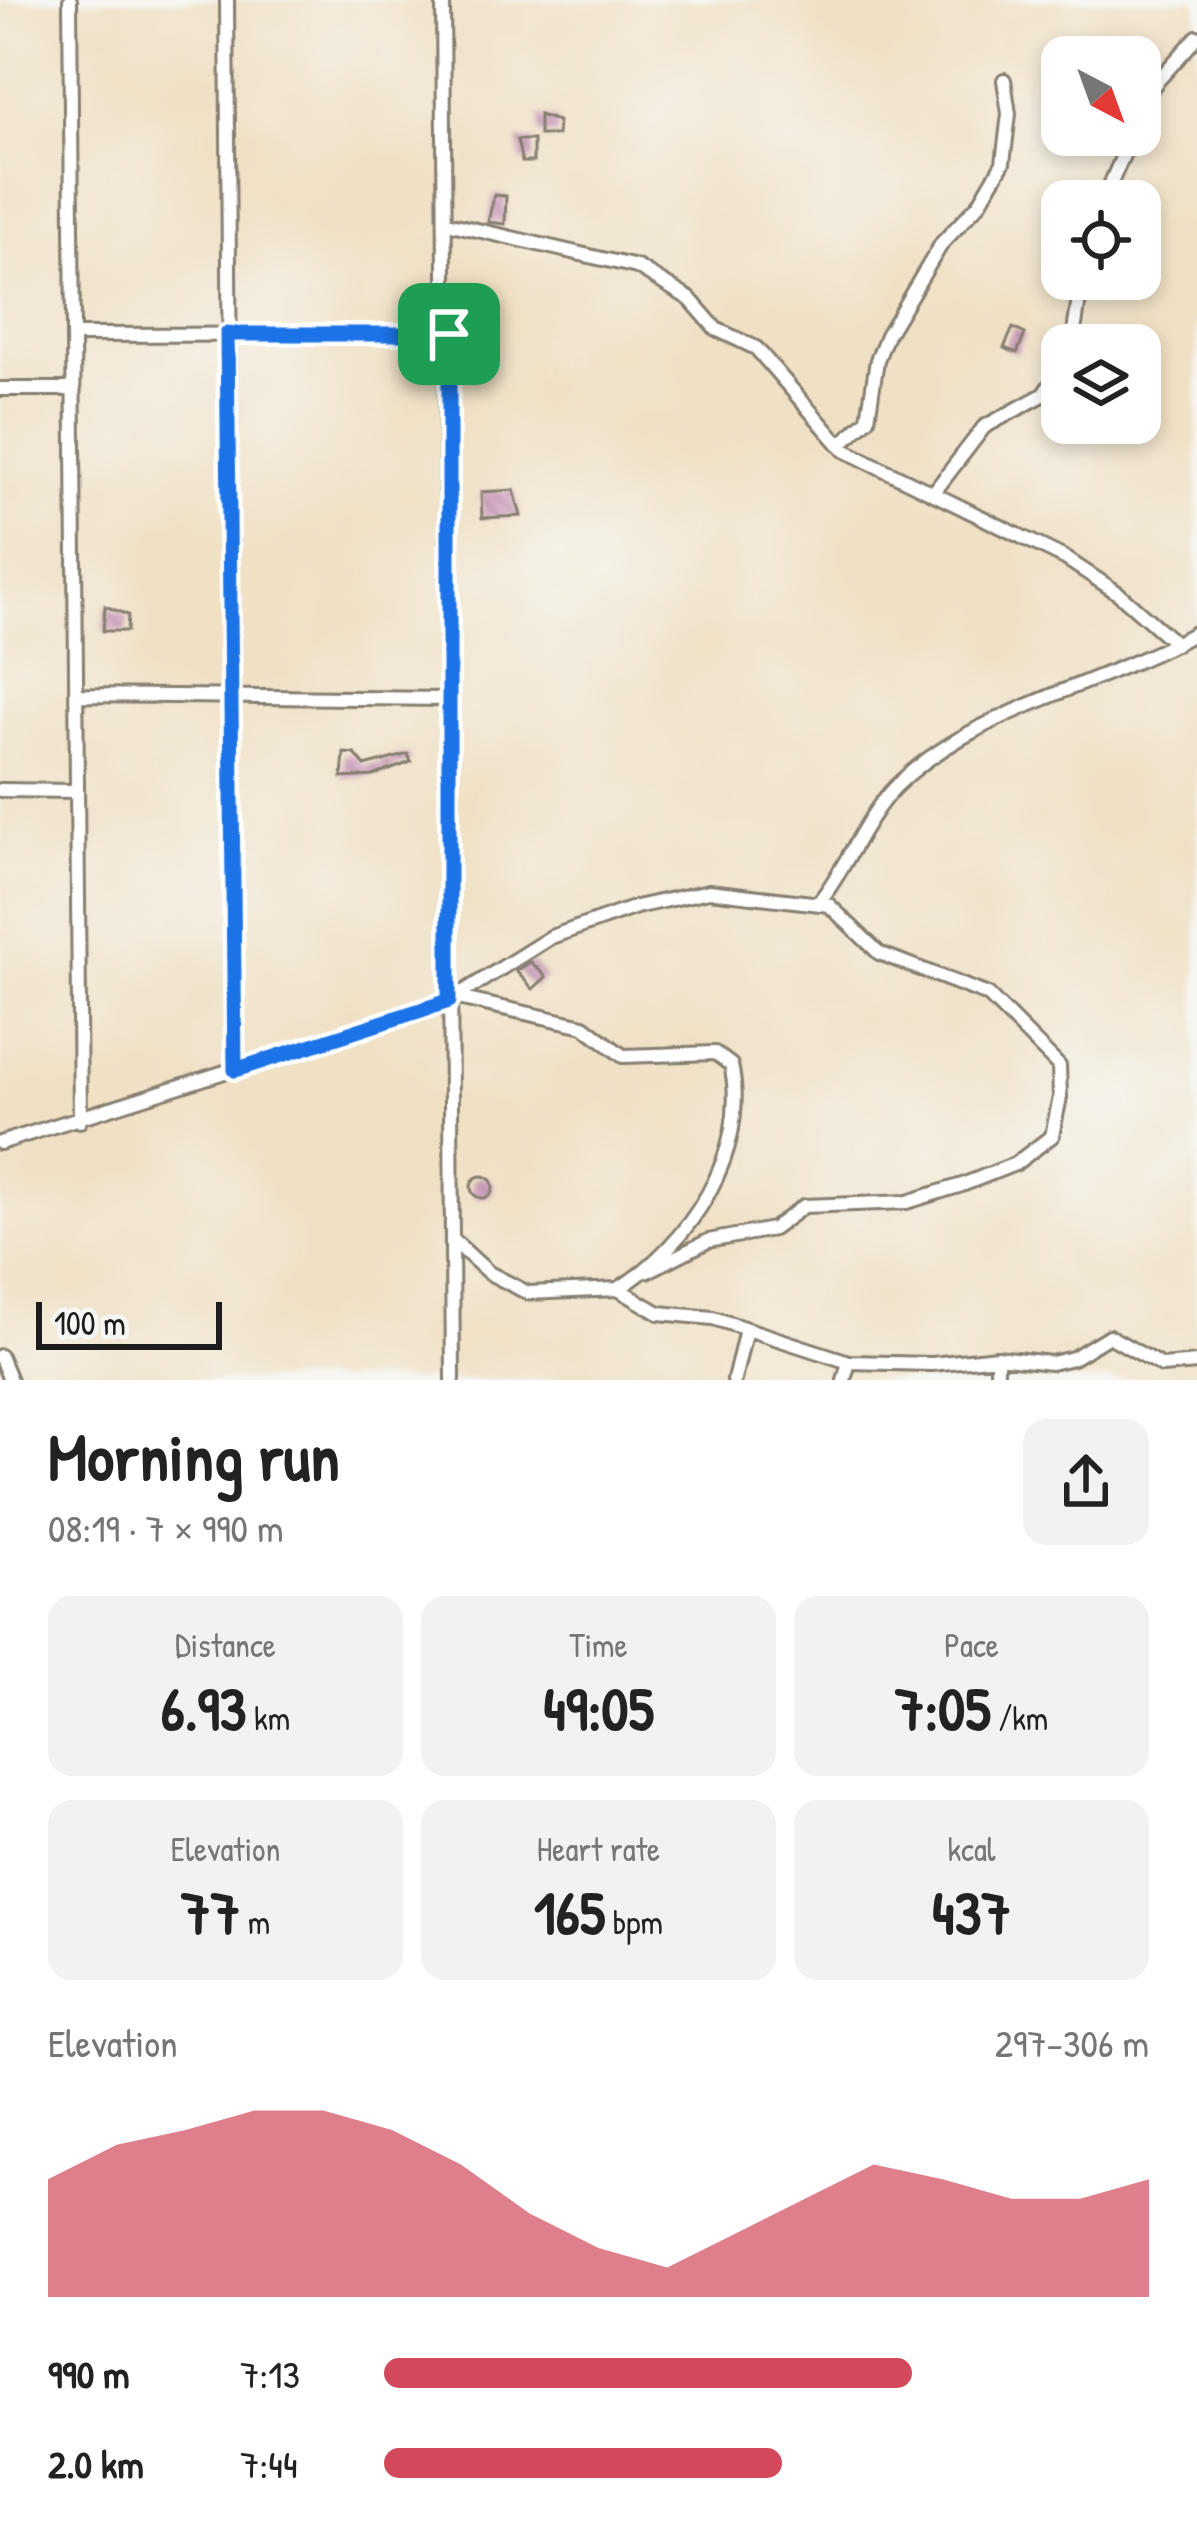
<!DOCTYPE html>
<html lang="en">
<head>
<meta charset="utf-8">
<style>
	body { margin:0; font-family:"Patrick Hand",sans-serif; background:#f2f2f2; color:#222; height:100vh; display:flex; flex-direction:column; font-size:45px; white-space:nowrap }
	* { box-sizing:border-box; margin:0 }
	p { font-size:39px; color:#767676 }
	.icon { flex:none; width:66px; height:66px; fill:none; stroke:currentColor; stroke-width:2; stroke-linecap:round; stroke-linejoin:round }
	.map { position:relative; height:1380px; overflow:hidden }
	.drawer { display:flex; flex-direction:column; background:#fff; flex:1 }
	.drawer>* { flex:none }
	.needle { width:78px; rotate:139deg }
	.buttons { position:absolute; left:1041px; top:36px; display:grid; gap:24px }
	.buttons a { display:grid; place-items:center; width:120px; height:120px; border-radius:24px; background:#fff; box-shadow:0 6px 18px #0003; font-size:60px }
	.scale { position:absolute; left:36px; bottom:30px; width:186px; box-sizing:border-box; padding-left:12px; border:6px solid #1c1c1c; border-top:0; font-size:33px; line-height:42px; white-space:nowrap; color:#1c1c1c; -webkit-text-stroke:9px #f6f6f2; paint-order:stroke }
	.pin { position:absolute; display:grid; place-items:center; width:102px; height:102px; color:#fff; margin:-51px; border-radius:24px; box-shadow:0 6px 18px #0006 }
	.round { display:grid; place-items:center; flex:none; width:126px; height:126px; border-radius:24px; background:#f2f2f2 }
	.head { display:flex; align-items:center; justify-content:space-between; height:204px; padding:0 48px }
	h1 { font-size:66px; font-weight:700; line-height:90px }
	.metrics { display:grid; grid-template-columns:repeat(3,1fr); gap:18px; height:204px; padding:12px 48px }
	.metrics div { display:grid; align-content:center; border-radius:24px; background:#f2f2f2; text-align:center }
	.metrics b { font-size:60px; font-weight:700 }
	.metrics small { font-size:33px; font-weight:400 }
	.metrics p { font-size:33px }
	.chart { height:336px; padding:24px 48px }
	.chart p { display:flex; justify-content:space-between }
	.chart svg { width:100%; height:216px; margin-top:12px; fill:#d1495b; opacity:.7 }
	ul { padding:0 48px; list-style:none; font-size:39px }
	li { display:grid; grid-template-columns:192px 144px 1fr; align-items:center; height:90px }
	li i { height:30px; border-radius:15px; background:#d1495b }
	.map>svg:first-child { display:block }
	.building { fill:url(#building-back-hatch) }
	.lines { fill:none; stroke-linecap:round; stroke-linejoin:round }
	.minor-casing { stroke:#867e70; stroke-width:18 }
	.minor { stroke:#fff; stroke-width:12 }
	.route-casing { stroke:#fff; stroke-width:24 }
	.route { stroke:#1a73e8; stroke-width:15 }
</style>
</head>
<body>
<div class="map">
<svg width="1197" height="1380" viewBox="0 0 1197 1380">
	<defs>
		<pattern id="building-back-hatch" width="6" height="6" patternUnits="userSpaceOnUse" patternTransform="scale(3)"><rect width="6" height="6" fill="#cc98ba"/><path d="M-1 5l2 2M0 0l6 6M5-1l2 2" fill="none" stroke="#a57b96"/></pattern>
	</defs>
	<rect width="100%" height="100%" fill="#f6f6f2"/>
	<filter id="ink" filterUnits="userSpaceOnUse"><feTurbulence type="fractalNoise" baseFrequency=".00833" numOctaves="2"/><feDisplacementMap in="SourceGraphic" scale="24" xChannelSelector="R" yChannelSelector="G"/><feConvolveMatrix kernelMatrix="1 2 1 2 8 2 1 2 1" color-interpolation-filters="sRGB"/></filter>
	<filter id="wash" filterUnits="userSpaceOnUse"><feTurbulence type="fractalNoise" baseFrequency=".004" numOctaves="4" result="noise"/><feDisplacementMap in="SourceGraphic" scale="48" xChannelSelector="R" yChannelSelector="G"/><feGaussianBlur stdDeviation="2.7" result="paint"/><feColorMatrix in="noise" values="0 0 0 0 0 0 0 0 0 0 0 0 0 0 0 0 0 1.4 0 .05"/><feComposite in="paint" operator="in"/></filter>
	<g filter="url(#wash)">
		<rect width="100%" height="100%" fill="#f0e0c4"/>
		<g id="blocks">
			<path class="building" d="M 539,115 L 558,121 L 557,135 L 539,135 Z
				M 517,140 L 533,140 L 533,162 L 522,162 Z
				M 494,195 L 506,196 L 505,224 L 488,222 Z
				M 1013,328 L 1025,334 L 1017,353 L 1004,348 Z
				M 514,490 L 521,516 L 482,518 L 481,492 Z
				M 105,606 L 128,615 L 127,631 L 103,631 Z
				M 344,753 L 355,754 L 365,766 L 408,754 L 411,762 L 373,776 L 342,778 Z
				M 531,962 L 546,977 L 533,989 L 516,971 Z
				M471 1187a11 11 0 1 1 22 0a11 11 0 1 1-22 0Z"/>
		</g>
	</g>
	<g filter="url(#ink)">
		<use href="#blocks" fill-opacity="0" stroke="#867e70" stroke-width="3"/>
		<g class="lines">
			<defs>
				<path id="minor" d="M 70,0 L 80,1121
					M 227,0 L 235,1070
					M 443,0 L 453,1380
					M 1140,122 L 1152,87 L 1197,37
					M 1103,201 L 1132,135
					M 447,223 L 637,267 L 690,299 L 716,329 L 756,348 L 844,450 L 1065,558 L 1118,593 L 1176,644
					M 74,335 L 449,334
					M 1072,345 L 1082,279
					M 0,389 L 74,389
					M 840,445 L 868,419 L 877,360 L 887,335 L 942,243 L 979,204 L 1003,163 L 1009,114 L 1004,80
					M 934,492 L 984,427 L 1043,395 L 1062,368
					M 79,695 L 448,699
					M 0,790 L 75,791
					M 819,902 C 847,867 864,819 895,787 C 975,708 1102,686 1197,632
					M 458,998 L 584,1026 L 623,1056 L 715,1053 L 731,1065 C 751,1152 688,1246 618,1289
					M 0,1143 L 449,1001 L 551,937 L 636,907 L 709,891 L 829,905 L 879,953 L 988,995 L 1059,1066 L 1060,1097 L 1052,1136 L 1015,1164 L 962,1185 L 907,1202 L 804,1206 L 773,1229 L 708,1241 L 648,1271
					M 454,1241 L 489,1273 L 528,1293 L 618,1289 L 659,1313 L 713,1318 L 849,1362 L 932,1364 L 997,1357 L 1051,1363 L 1073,1358 L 1109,1336 L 1162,1366 L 1197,1363
					M 0,1356 L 10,1380
					M 997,1357 L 997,1380
					M 734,1380 L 746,1329
					M 844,1380 L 849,1362"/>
			</defs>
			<use href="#minor" class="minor-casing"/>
			<use href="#minor" class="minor"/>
		</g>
	</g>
	<g class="lines" filter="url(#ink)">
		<defs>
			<path id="route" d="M 227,334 L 449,334 L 449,1001 L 235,1070 Z"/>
		</defs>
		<use href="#route" class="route-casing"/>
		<use href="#route" class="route"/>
	</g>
</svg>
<div class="buttons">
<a><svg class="needle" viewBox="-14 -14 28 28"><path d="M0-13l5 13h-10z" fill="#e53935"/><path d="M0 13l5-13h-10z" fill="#767676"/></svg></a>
<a><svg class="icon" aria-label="locate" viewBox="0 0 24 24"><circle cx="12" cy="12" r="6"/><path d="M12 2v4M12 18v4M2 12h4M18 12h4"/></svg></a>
<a><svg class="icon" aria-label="layers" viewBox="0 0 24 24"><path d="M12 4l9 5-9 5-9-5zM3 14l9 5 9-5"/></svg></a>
</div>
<div class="scale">100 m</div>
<div class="pin" style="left:449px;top:334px;background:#1e9e55"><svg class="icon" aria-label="arrive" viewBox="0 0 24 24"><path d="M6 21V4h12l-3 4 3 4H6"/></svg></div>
</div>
<section class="drawer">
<div class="head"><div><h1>Morning run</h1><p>08:19 · 7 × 990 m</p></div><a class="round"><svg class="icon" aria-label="share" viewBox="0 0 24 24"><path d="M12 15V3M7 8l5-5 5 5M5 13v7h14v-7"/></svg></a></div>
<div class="metrics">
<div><p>Distance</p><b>6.93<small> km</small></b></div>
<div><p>Time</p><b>49:05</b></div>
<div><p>Pace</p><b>7:05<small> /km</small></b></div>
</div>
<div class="metrics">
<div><p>Elevation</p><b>77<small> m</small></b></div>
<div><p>Heart rate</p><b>165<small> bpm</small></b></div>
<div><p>kcal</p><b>437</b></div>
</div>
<div class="chart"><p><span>Elevation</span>297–306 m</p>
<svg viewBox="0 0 160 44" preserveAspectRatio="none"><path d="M0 44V20L10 13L20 10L30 6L40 6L50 10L60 17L70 27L80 34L90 38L100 31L110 24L120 17L130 20L140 24L150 24L160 20V44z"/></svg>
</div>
<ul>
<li><b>990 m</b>7:13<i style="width:69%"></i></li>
<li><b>2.0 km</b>7:44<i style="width:52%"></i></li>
</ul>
</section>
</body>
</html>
